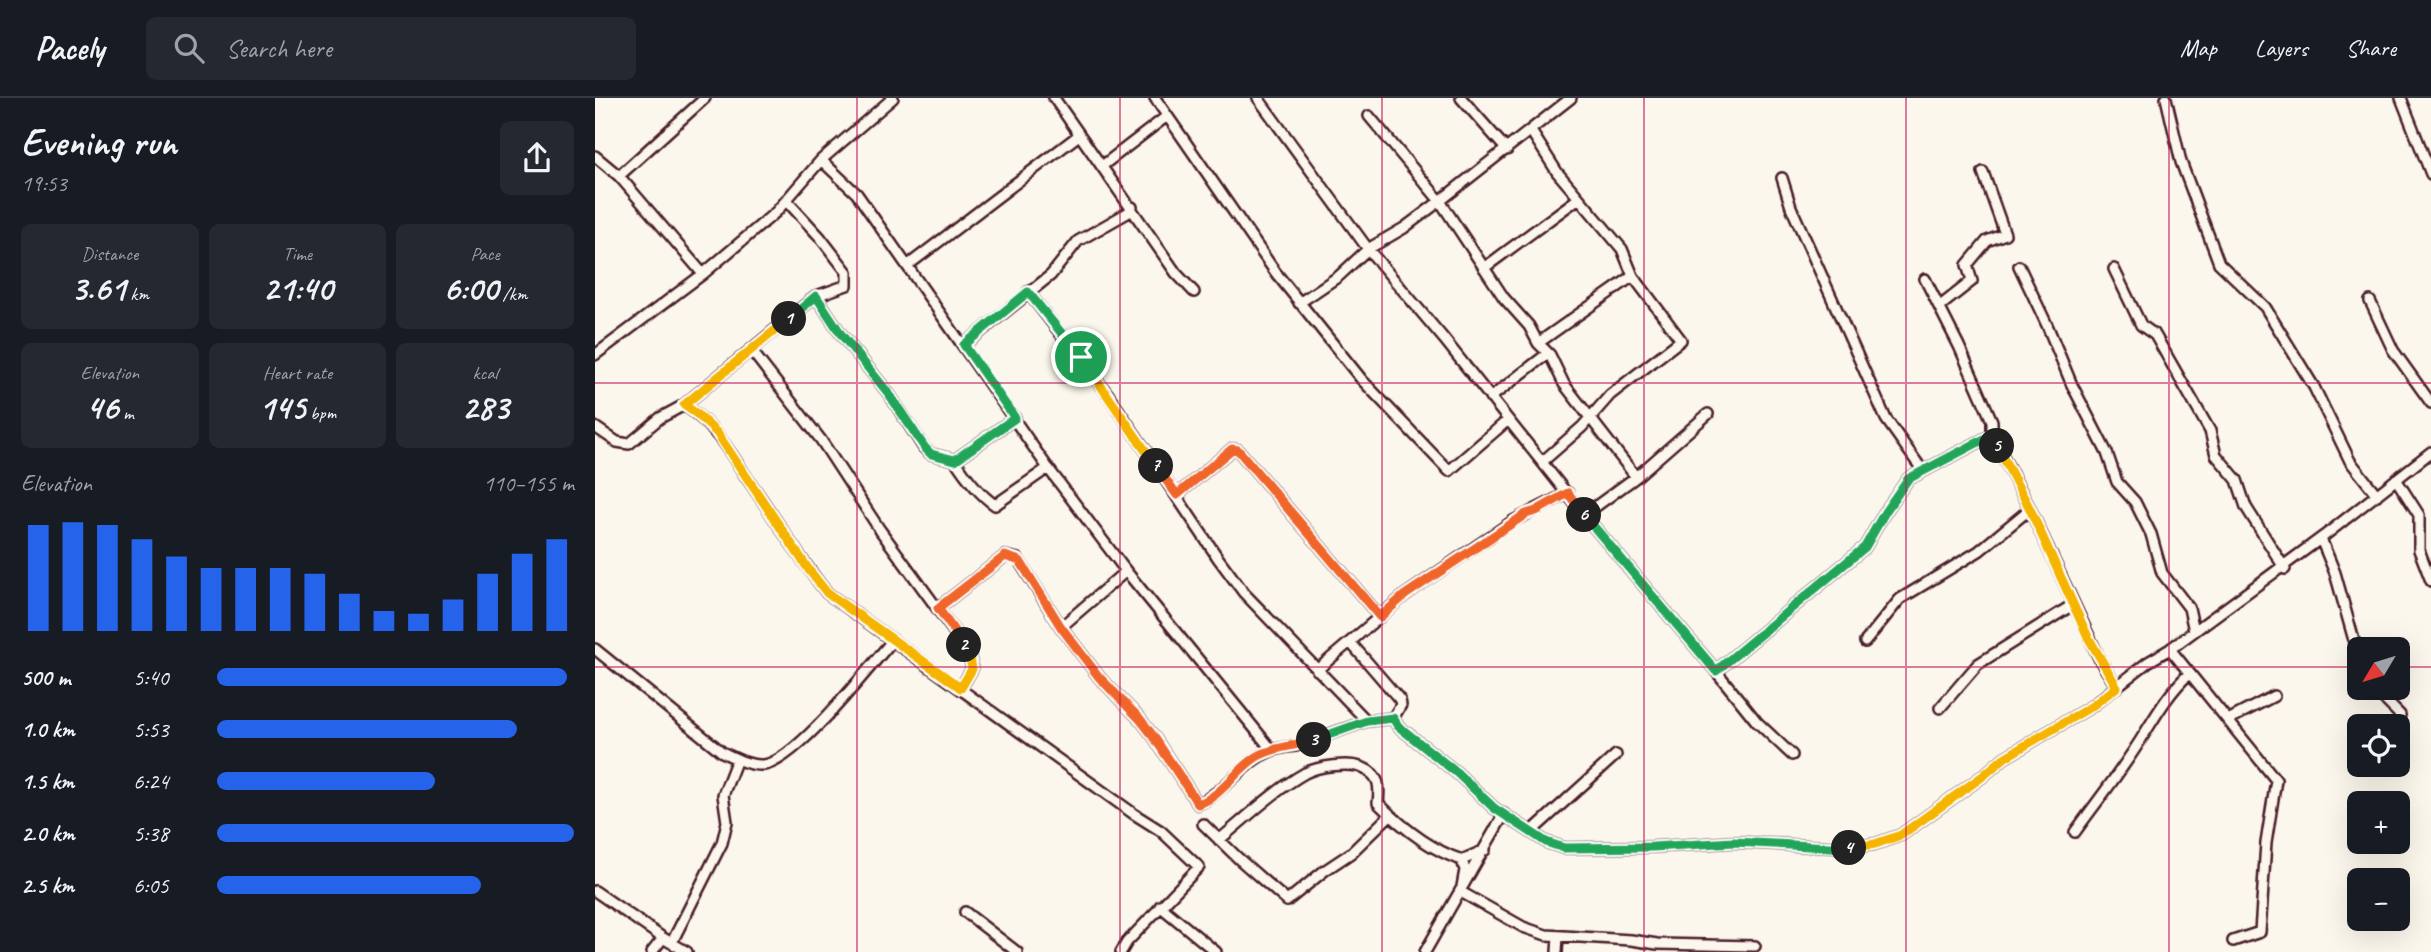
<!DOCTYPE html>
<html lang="en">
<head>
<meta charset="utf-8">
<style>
	body { margin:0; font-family:Caveat,sans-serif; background:#242831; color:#f1f3f6; height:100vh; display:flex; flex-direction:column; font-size:26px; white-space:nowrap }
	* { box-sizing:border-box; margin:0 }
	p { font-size:23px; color:#9ea1a6 }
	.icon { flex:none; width:38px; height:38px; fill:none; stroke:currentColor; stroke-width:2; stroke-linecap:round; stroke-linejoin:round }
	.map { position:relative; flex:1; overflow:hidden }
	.side { display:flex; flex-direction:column; background:#171b24; width:595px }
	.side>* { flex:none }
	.needle { width:46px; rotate:232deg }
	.buttons { position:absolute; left:1752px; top:539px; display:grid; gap:14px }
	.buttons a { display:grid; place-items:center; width:63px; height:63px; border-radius:10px; background:#171b24; box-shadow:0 7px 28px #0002; font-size:35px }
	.pin { position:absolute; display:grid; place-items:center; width:60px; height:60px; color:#fff; margin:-30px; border:4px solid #fff; border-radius:50%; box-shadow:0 2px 7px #0007 }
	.km { position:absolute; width:35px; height:35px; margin:-18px; border-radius:50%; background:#222; color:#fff; font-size:19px; line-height:35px; text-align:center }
	.round { display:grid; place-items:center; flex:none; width:74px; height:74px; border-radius:10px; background:#242831 }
	.head { display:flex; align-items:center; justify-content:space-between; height:119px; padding:0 21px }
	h1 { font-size:38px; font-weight:700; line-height:52px }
	.figures { display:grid; grid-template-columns:repeat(3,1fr); gap:10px; height:119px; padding:7px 21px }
	.figures div { display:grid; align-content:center; border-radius:10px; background:#242831; text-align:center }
	.figures b { font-size:35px; font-weight:700 }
	.figures small { font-size:19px; font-weight:400 }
	.figures p { font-size:19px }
	.chart { height:196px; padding:14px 21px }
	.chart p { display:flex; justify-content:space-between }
	.chart svg { width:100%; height:126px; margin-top:7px; stroke:#2563eb; stroke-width:6 }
	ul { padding:0 21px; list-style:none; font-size:23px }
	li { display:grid; grid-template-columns:112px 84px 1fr; align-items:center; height:52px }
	li i { height:18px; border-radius:9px; background:#2563eb }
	header { display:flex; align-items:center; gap:42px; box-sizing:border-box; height:98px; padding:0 35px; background:#171b24; border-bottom:2px solid #363941 }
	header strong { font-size:33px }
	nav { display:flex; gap:38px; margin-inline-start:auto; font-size:24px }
	.search { width:490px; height:63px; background:#242831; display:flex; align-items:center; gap:18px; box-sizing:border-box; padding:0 24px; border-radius:10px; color:#9ea1a6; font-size:26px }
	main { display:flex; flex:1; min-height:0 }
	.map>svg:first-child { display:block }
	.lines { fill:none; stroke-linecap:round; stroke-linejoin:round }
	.minor-casing { stroke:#4a1f2b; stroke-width:14 }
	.minor { stroke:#fbf7ec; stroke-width:9 }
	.split-1-casing { stroke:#fff; stroke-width:14 }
	.split-2-casing { stroke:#fff; stroke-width:14 }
	.split-3-casing { stroke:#fff; stroke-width:14 }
	.split-4-casing { stroke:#fff; stroke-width:14 }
	.split-5-casing { stroke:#fff; stroke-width:14 }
	.split-6-casing { stroke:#fff; stroke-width:14 }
	.split-7-casing { stroke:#fff; stroke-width:14 }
	.split-8-casing { stroke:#fff; stroke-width:14 }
	.split-1 { stroke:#22a559; stroke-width:9 }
	.split-2 { stroke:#f5b400; stroke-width:9 }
	.split-3 { stroke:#f0652b; stroke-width:9 }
	.split-4 { stroke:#22a559; stroke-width:9 }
	.split-5 { stroke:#f5b400; stroke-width:9 }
	.split-6 { stroke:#22a559; stroke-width:9 }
	.split-7 { stroke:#f0652b; stroke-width:9 }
	.split-8 { stroke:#f5b400; stroke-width:9 }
	.grid { fill:none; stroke:#c2185b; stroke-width:2; stroke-opacity:0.55 }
</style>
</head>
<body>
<header>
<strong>Pacely</strong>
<div class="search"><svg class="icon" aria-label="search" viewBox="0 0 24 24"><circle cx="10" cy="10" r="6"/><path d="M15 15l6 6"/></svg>Search here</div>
<nav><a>Map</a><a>Layers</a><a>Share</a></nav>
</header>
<main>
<section class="side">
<div class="head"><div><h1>Evening run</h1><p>19:53</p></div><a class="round"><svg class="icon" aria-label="share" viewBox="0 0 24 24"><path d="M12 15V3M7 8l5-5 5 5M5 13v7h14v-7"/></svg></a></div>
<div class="figures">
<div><p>Distance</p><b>3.61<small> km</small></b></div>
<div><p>Time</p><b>21:40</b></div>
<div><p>Pace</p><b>6:00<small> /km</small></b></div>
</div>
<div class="figures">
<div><p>Elevation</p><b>46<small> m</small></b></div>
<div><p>Heart rate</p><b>145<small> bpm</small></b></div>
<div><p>kcal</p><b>283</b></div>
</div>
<div class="chart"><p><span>Elevation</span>110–155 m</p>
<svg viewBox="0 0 160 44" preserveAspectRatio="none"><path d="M5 44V7M15 44V6M25 44V7M35 44V12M45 44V18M55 44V22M65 44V22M75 44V22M85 44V24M95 44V31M105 44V37M115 44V38M125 44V33M135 44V24M145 44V17M155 44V12"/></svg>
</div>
<ul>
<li><b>500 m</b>5:40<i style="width:98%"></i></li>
<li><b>1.0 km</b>5:53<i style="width:84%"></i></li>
<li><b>1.5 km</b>6:24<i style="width:61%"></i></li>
<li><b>2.0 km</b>5:38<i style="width:100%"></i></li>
<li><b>2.5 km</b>6:05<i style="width:74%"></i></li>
</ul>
</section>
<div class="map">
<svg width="1836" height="854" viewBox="0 0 1836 854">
	<rect width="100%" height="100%" fill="#fbf7ec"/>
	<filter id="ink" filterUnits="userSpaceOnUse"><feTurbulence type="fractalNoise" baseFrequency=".0143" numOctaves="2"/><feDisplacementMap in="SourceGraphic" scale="14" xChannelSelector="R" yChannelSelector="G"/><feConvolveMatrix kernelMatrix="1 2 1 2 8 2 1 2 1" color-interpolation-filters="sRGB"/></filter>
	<g filter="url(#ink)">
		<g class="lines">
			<defs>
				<path id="minor" d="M 459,0 L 581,175 L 599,194
					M 560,0 L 681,175 L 767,282 L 854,373 L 913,322
					M 663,0 L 773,151 L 849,241 L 989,417 L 1121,573
					M 866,0 L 912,52
					M 1571,0 L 1586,64 L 1624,165 L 1670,209 L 1719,289 L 1755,363 L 1782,397
					M 1806,0 L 1836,76
					M 774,18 L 845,103 L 909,200 L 934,228 L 943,245 L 955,257 L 969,286 L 1041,379
					M 0,58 L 24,78 L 108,176
					M 226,62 L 262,96 L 453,370 L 531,473 L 677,652
					M 507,68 L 572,18
					M 24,78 L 110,0
					M 1187,80 L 1196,109 L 1291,321 L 1328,373
					M 984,100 L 1027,151 L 1038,178
					M 312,168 L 484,37
					M 1424,168 L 1452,227 L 1477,287 L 1512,355 L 1522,384 L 1540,404 L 1556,436 L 1567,475 L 1594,510 L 1599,533
					M 889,170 L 984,100 L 962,74 L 936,33
					M 1519,171 L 1546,227 L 1560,237 L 1615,333 L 1621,357 L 1642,382 L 1651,409 L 1690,471
					M 1330,181 L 1364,248 L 1397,323 L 1397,337
					M 433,194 L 512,295 L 623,460 L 649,495 L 772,623
					M 221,198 L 246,236 L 294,296 L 329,350 L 336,356 L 360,362 C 371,379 384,396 400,407 L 453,370
					M 1775,203 L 1798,252 L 1836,305
					M 704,205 L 744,178 L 773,151 L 809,130 L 845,103 L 976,0
					M 1344,209 L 1377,183 L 1372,167 L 1392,143 L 1410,136 L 1388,74
					M 943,245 L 1038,178 L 1086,242 L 1015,297 L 987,329 L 947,364
					M 369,247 L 456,177 L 483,143 L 534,114 L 537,109
					M 156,252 L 226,342 L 285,432 L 374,554 L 377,571 L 366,590
					M 0,257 L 108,176 L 181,114 L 226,62 L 298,0
					M 895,300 L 952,256
					M 89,307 C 118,326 134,352 152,380 C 179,418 203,459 232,495 L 539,716 L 566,733 L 604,769 L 532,844 L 526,854
					M 0,329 L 22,344 L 34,346 L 65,320 L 89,307 L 221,198 L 252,187 L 252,174 L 225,139 L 191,102
					M 360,362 L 420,320
					M 1801,381 L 1824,417 L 1824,452 L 1836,483
					M 582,397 L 637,351 L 643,352 L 785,519
					M 989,417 L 1041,379 L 1113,316
					M 1726,441 L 1740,475 L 1764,560
					M 343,510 L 410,458 L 423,461 L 466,529 L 504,579 L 545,621 L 559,639 L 603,706 C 611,703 616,698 622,694 C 651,671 660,651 701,648 L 772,623 L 798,620 L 806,607 L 805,602 L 755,544
					M 466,529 L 531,473
					M 1270,544 L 1305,501 L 1384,453 L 1435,411 L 1479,506
					M 0,551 L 127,654 C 140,660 154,668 168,667 C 200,665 275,568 298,542
					M 1575,551 L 1681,682 L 1671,745 L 1665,834 L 1638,843
					M 722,572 L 810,497 L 918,423 L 973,395
					M 1778,590 L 1805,617 L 1802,628
					M 1345,610 L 1383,566 L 1479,506 L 1505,562 L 1522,589
					M 798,620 L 803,628 L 862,675 L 899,710 L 951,744 L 969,750 L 1058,749 L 1139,744 L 1254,750 L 1280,746 L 1306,737 L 1388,678 L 1409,660 L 1497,608 L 1553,564 L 1575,551 L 1729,438 L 1836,354
					M 1633,622 L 1679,598
					M 1197,657 L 1162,624 L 1121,573 L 1270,449 L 1290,414 L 1313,381 L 1397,337 L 1435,411
					M 608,726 L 644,761 L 692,803 L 729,773 L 756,755 L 795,717
					M 936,734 L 1021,657
					M 1480,734 C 1501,705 1524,676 1543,646 C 1559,621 1572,596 1594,576
					M 624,742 C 651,720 680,692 710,675 C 724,668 754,664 768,670 C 785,677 785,689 783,705 C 807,729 835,752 867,762 L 890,752
					M 867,762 L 870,772 L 866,794 L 928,829 L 951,837 L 1036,842 L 1062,846 L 1160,848
					M 0,793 L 68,840 L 92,854
					M 565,808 L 621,854
					M 370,814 L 422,854
					M 77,844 L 127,745 L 132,724 L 128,697 L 142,661
					M 57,854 L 68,840
					M 830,854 L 909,716
					M 962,854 L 963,838"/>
			</defs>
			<use href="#minor" class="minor-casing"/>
			<use href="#minor" class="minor"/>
		</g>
	</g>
	<g class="lines" filter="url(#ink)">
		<defs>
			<path id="split-1" d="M 194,221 L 221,198 L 246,236 L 294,296 L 330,350 L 336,356 L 360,362 L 420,320 L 369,247 L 433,194 L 486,259"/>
			<path id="split-2" d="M 194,221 L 89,307 L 102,316 L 122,335 L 214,472 L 232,495 L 366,590 L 377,571 L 374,554 L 369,547"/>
			<path id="split-3" d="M 369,547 L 343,510 L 410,458 L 425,463 L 466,529 L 504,579 L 545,621 L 559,639 L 603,706 C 628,698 643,668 665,657 C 682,648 702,648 719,642"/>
			<path id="split-4" d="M 719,642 L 772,623 L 798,620 L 803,628 L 862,675 L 899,710 L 951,744 L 969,750 L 1058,749 L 1139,744 L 1254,750"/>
			<path id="split-5" d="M 1254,750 L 1280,746 L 1306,737 L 1388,678 L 1409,660 L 1497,608 L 1522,589 L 1493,539 L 1435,411 L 1402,348"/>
			<path id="split-6" d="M 989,417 L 1121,573 L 1270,449 L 1290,414 L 1313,381 L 1397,337 L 1402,348"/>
			<path id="split-7" d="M 561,368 L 582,397 L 637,351 L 643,352 L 785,519 L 810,497 L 931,416 L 941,413 L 973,395 L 989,417"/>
			<path id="split-8" d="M 486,259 L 561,368"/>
		</defs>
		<use href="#split-1" class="split-1-casing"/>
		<use href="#split-2" class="split-2-casing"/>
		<use href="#split-3" class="split-3-casing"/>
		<use href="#split-4" class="split-4-casing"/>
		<use href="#split-5" class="split-5-casing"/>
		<use href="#split-6" class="split-6-casing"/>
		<use href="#split-7" class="split-7-casing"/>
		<use href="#split-8" class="split-8-casing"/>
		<use href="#split-1" class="split-1"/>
		<use href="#split-2" class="split-2"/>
		<use href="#split-3" class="split-3"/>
		<use href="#split-4" class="split-4"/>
		<use href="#split-5" class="split-5"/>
		<use href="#split-6" class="split-6"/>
		<use href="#split-7" class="split-7"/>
		<use href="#split-8" class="split-8"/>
	</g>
	<path class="grid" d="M 262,0 L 262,854M 525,0 L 525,854M 787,0 L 787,854M 1049,0 L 1049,854M 1311,0 L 1311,854M 1574,0 L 1574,854M 0,285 L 1836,285M 0,569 L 1764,569M 1802,569 L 1836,569"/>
</svg>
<div class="buttons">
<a><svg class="needle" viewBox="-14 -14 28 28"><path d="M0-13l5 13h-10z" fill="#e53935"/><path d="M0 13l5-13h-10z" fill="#9ea1a6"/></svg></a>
<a><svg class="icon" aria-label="locate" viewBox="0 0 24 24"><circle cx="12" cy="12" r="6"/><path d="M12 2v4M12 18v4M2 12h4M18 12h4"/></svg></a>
<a>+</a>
<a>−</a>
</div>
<div class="pin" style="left:486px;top:259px;background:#1e9e55"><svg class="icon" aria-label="arrive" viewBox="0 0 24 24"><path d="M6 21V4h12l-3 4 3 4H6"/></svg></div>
<b class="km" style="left:194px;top:221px">1</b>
<b class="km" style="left:369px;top:547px">2</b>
<b class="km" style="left:719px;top:642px">3</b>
<b class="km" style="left:1254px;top:750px">4</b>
<b class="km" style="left:1402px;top:348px">5</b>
<b class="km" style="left:989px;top:417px">6</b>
<b class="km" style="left:561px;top:368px">7</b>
</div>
</main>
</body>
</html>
